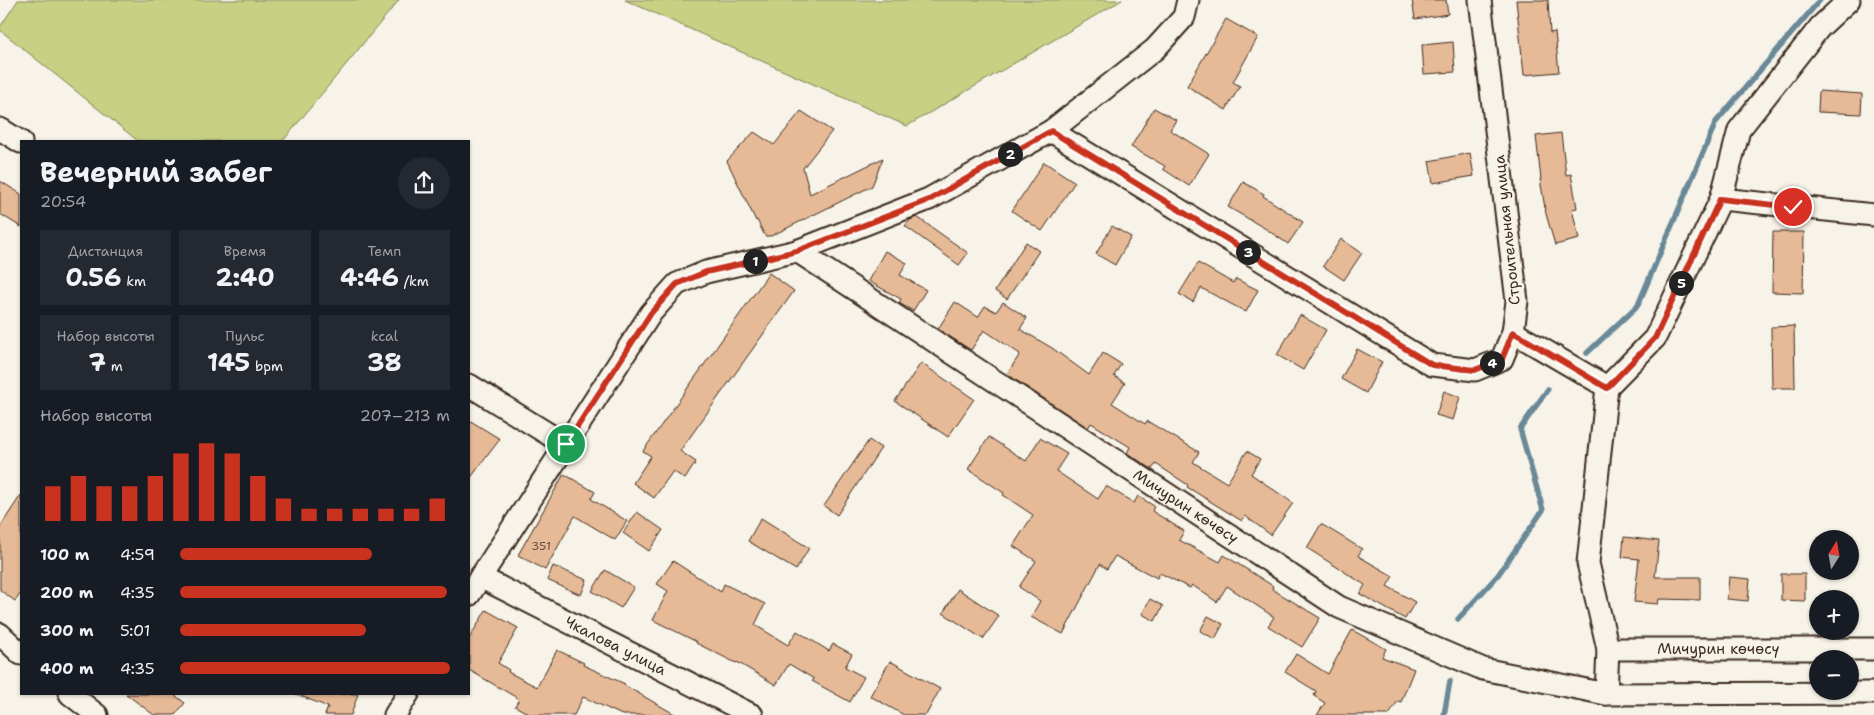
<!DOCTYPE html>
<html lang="ru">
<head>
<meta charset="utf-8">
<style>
	body { margin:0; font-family:"Shantell Sans",sans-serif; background:#242831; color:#f1f3f6; height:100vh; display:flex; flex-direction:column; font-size:19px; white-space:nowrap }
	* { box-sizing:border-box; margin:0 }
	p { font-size:16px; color:#9ea1a6 }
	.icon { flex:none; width:28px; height:28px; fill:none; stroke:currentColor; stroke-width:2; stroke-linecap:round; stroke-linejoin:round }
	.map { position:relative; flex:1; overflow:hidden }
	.panel { position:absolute; left:20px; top:140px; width:450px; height:555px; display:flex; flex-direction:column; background:#171b24; border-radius:0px; box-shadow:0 1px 4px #0004 }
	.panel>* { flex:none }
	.needle { width:32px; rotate:11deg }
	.fabs { position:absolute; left:1809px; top:530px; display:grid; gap:10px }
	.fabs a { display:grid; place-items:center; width:50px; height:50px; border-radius:50%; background:#171b24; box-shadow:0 1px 4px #0004; font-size:25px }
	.pin { position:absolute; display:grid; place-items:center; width:42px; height:42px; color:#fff; margin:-21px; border:2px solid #fff; border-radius:50%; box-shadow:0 1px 5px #0007 }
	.km { position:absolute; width:25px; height:25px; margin:-12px; border-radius:50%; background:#222; color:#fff; font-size:14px; line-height:25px; text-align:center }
	.round { display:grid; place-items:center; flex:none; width:52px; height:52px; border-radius:26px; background:#242831 }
	.headline { display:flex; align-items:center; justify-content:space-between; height:85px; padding:0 20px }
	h1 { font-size:28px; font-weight:700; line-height:38px }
	.metrics { display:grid; grid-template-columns:repeat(3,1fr); gap:8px; height:85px; padding:5px 20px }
	.metrics div { display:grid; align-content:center; border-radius:0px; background:#242831; text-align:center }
	.metrics b { font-size:25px; font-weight:700 }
	.metrics small { font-size:14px; font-weight:400 }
	.metrics p { font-size:14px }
	.chart { height:140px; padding:10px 20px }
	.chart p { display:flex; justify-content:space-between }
	.chart svg { width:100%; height:90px; margin-top:5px; stroke:#c8321e; stroke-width:6 }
	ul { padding:0 20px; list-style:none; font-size:16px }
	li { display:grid; grid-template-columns:80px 60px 1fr; align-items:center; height:38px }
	li i { height:12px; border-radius:6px; background:#c8321e }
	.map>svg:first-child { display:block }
	.green { fill:#c6d184; stroke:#807e51 }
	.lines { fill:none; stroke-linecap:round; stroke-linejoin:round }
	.stream { stroke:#698898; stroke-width:5.5 }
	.building { fill:#e7ba97; stroke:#3b2a1e }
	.street-casing { stroke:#3b2a1e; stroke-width:25 }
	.street { stroke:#f7f3e8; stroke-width:21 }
	.route-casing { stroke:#fff; stroke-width:10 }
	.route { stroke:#c8321e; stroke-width:6 }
	.labels { text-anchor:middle; stroke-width:5; stroke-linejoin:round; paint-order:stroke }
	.number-label { font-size:12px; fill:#664e3c }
	.street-label { font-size:15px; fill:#3b2a1e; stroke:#f7f3e8 }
</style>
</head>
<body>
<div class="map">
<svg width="1874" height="715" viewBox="0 0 1874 715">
	<rect width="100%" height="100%" fill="#f7f3e8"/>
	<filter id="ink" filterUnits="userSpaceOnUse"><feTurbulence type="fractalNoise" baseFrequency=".02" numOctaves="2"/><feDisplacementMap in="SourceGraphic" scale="10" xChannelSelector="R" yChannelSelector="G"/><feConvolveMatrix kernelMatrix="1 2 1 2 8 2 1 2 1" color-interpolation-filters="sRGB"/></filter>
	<g filter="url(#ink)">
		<path class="green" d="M 18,0 L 399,0 L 283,141 L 138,141 L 0,30 L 0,27 Z
			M 625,0 L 1122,0 L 907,126 Z"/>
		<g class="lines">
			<path class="stream" d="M 1587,353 L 1638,305 L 1716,122 L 1820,0
				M 1458,619 L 1498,575 L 1543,510 L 1520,429 L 1548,389
				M 1444,715 L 1450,681"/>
		</g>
		<path class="building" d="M 1412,0 L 1446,0 L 1448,14 L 1415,19 Z
			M 1516,0 L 1548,0 L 1550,33 L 1555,32 L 1559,72 L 1524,75 Z
			M 1226,19 L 1258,37 L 1233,82 L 1240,86 L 1226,110 L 1187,86 Z
			M 1453,42 L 1455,72 L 1424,74 L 1422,45 Z
			M 1819,91 L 1862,94 L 1861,114 L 1818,112 Z
			M 1154,108 L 1176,120 L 1170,130 L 1209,154 L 1189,186 L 1163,169 L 1165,166 L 1131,147 Z
			M 801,111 L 832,131 L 803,168 L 810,194 L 883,158 L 872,186 L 771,236 L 765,236 L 757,220 L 756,221 L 727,161 L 754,132 L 774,145 Z
			M 1561,133 L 1566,175 L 1571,174 L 1577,208 L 1572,209 L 1579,239 L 1555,245 L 1546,214 L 1540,179 L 1541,179 L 1536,136 Z
			M 1470,153 L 1474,176 L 1433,183 L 1429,161 Z
			M 1044,162 L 1075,182 L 1042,231 L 1012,211 Z
			M 0,181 L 21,194 L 21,227 L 0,214 Z
			M 1243,182 L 1264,194 L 1263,196 L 1303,222 L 1288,244 L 1266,229 L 1228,207 Z
			M 917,217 L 968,253 L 959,265 L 905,226 L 910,220 Z
			M 1112,226 L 1131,237 L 1115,265 L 1096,254 Z
			M 1773,232 L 1804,232 L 1803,293 L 1772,292 Z
			M 1341,239 L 1362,253 L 1344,280 L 1323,266 Z
			M 1026,242 L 1039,251 L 1007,299 L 995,291 Z
			M 885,251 L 907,263 L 900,275 L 926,290 L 913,311 L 899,303 L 901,299 L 868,281 Z
			M 1198,263 L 1233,283 L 1236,279 L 1258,290 L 1246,312 L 1201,288 L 1193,302 L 1179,294 Z
			M 769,273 L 794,291 L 680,451 L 696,462 L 685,479 L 673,471 L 654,498 L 633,483 L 651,456 L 643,451 Z
			M 955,302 L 978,317 L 985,306 L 996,312 L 1003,302 L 1027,318 L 1020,329 L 1052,348 L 1089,375 L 1103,353 L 1121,364 L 1114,376 L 1125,383 L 1112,403 L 1145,424 L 1147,421 L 1199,452 L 1193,462 L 1227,483 L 1247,451 L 1260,459 L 1251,474 L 1293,503 L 1271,535 L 1245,516 L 1242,521 L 1187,487 L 1188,485 L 1156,464 L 1152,469 L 1127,453 L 1130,447 L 1091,423 L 1088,428 L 1007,374 L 1020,354 L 984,330 L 971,350 L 938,329 Z
			M 1300,315 L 1326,330 L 1303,370 L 1277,355 Z
			M 1794,326 L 1795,388 L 1772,388 L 1771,327 Z
			M 1357,349 L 1382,362 L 1366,393 L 1341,379 Z
			M 921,363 L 974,399 L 948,437 L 895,401 Z
			M 1444,391 L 1460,397 L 1453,420 L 1436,415 Z
			M 469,420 L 500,439 L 469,480 Z
			M 989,437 L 1026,461 L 1040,438 L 1067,454 L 1056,471 L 1098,499 L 1106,486 L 1134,503 L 1138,496 L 1154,506 L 1152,511 L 1184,531 L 1179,540 L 1220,562 L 1224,555 L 1273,586 L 1272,589 L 1320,618 L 1302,647 L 1268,626 L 1274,617 L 1227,586 L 1217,602 L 1192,585 L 1190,588 L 1160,573 L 1157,578 L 1115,556 L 1107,569 L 1100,564 L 1063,634 L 1031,617 L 1040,601 L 1019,587 L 1036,561 L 1013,546 L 1033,515 L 1003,495 L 1004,493 L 968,469 Z
			M 869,440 L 881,448 L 837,515 L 824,506 Z
			M 564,474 L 595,492 L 591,499 L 627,521 L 615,540 L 575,516 L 545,570 L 518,555 Z
			M 21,495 L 21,593 L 15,601 L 0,590 L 0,527 Z
			M 637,512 L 663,530 L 649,551 L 623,533 Z
			M 761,518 L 809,548 L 796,570 L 748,541 Z
			M 1321,524 L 1362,549 L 1358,556 L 1393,576 L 1387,586 L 1415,602 L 1405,619 L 1360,594 L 1365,585 L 1307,548 Z
			M 1624,537 L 1659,541 L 1655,577 L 1700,577 L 1700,600 L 1659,599 L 1658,604 L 1634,602 L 1639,559 L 1622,557 Z
			M 673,561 L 721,592 L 724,584 L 765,604 L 755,625 L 788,645 L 797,631 L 829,651 L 833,644 L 852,654 L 845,667 L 864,677 L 850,702 L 812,681 L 814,679 L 789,664 L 776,685 L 737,662 L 736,663 L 696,643 L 697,642 L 653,620 L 668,591 L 657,584 Z
			M 553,566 L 587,580 L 581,595 L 547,580 Z
			M 605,570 L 634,587 L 621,608 L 592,591 Z
			M 1781,574 L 1805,574 L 1805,601 L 1781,600 Z
			M 1729,577 L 1750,579 L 1748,601 L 1727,599 Z
			M 958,589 L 999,616 L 983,639 L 943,613 Z
			M 1150,599 L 1163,606 L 1155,621 L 1142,614 Z
			M 486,610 L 518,628 L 498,663 L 509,670 L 508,672 L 537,687 L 557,650 L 584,663 L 583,665 L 625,684 L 624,685 L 676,715 L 622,715 L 583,697 L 574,715 L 531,715 L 515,706 L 519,699 L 469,670 L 469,639 Z
			M 1208,616 L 1223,624 L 1215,639 L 1200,631 Z
			M 1352,630 L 1386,649 L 1382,657 L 1414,669 L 1401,702 L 1398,701 L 1389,715 L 1317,715 L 1325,703 L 1314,696 L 1316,691 L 1285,672 L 1296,654 L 1328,674 Z
			M 890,661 L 940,689 L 926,715 L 904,715 L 870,696 Z
			M 126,694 L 173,694 L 185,703 L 175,715 L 154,715 Z
			M 296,694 L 358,694 L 351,715 L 325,715 L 328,707 Z"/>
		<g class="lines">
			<defs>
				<g id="street">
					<path d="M 1849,0 L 1820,27 L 1739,130 L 1721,199 L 1874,215"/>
					<path d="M 0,129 L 21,142"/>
					<path d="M 1051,131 L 1432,365 L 1475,370 L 1502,359 L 1513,332 L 1517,301 L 1480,0"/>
					<path id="s1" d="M 797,251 L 1339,607 L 1483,669 L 1606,694 L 1608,649 L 1874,649"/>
					<path d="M 1513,332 L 1607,387"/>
					<path d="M 469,385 L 566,445"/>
					<path id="s2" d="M 480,577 L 752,715"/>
					<path d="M 469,595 L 651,313 L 677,284 L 706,272 L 797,251 L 929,199 L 1051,131 L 1155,49 L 1184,17 L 1188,0"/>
					<path d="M 0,634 L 21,654"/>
					<path d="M 1608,649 L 1588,563 L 1607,387 L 1655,338 L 1721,199"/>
					<path d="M 70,694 L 97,715"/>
					<path d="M 1606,694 L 1874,693"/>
					<path d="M 395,715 L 408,694"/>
				</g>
			</defs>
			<use href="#street" class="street-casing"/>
			<use href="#street" class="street"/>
		</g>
	</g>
	<g class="lines" filter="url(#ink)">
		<defs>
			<path id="route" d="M 566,444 L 651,313 L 677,284 L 706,272 L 797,251 L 929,200 L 1051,131 L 1432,365 L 1475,370 L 1502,359 L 1513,332 L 1607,388 L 1655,338 L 1720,199 L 1793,207"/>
		</defs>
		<use href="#route" class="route-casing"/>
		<use href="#route" class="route"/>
	</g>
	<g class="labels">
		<g class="number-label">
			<text x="541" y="550">351</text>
		</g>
		<g class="street-label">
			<text transform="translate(1507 230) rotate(-96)" y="5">Строительная улица</text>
			<text dy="5" stroke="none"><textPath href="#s1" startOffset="465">Мичурин көчөсү</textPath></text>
			<text dy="5" stroke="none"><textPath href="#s2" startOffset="152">Чкалова улица</textPath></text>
			<text dy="5" stroke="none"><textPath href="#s1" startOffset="1086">Мичурин көчөсү</textPath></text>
		</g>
	</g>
</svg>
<div class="fabs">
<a><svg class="needle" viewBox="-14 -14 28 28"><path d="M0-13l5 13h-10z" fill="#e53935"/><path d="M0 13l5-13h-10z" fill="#9ea1a6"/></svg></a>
<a>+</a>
<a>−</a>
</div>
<div class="pin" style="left:566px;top:444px;background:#1e9e55"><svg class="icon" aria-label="arrive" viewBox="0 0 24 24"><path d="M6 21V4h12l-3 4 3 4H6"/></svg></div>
<div class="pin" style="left:1793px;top:207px;background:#d93025"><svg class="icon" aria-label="check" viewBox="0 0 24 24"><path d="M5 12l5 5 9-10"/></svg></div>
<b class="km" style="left:755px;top:261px">1</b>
<b class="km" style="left:1010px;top:154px">2</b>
<b class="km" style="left:1248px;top:252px">3</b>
<b class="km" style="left:1492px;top:363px">4</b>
<b class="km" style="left:1681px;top:283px">5</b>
<section class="panel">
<div class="headline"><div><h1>Вечерний забег</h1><p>20:54</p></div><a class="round"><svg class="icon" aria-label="share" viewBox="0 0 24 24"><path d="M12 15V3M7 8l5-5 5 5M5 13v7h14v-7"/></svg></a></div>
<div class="metrics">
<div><p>Дистанция</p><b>0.56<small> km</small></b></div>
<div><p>Время</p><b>2:40</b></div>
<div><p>Темп</p><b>4:46<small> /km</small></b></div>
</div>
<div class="metrics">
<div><p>Набор высоты</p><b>7<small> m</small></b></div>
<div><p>Пульс</p><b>145<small> bpm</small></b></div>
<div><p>kcal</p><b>38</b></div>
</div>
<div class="chart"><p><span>Набор высоты</span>207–213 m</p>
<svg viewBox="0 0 160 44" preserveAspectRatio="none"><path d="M5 44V27M15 44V22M25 44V27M35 44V27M45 44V22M55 44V11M65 44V6M75 44V11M85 44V22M95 44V33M105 44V38M115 44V38M125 44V38M135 44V38M145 44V38M155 44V33"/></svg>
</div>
<ul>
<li><b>100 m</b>4:59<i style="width:71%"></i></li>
<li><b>200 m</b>4:35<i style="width:99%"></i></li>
<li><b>300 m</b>5:01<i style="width:69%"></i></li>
<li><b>400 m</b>4:35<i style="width:100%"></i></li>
</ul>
</section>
</div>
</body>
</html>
